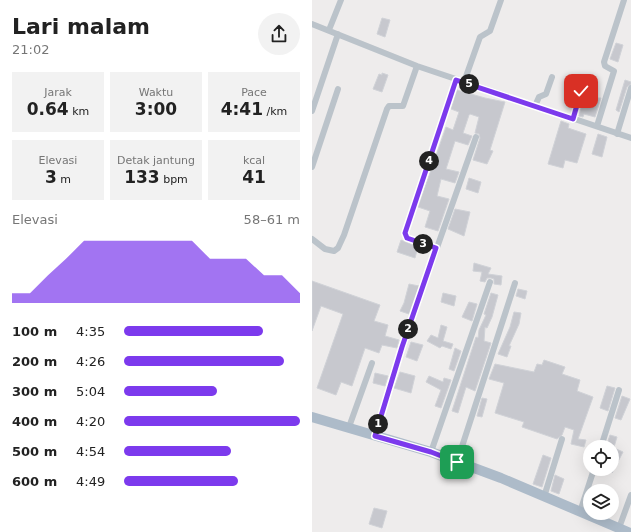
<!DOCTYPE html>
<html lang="id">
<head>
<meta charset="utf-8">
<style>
	body { margin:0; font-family:"DejaVu Sans",sans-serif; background:#f2f2f2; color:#222; height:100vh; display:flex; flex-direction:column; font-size:15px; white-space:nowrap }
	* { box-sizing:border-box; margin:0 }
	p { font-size:13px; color:#767676 }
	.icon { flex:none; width:22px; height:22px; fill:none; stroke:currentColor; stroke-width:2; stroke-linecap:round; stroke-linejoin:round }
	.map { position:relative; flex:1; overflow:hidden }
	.panel { display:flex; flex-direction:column; background:#fff; width:312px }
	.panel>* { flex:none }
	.controls { position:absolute; left:271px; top:440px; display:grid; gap:8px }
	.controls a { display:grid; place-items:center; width:36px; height:36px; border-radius:50%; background:#fff; box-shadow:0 4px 16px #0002; font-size:20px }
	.pin { position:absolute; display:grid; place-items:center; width:34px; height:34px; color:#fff; margin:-17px; border-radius:8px; box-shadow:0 2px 6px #0006 }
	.km { position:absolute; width:20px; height:20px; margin:-10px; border-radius:50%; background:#222; color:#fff; font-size:11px; line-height:20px; text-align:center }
	.round { display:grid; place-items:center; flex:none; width:42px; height:42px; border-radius:21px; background:#f2f2f2 }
	.summary { display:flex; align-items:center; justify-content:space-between; height:68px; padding:0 12px }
	h1 { font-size:22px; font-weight:800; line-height:30px }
	.metrics { display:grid; grid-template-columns:repeat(3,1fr); gap:6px; height:68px; padding:4px 12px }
	.metrics div { display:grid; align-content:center; border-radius:0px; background:#f2f2f2; text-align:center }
	.metrics b { font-size:17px; font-weight:800 }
	.metrics small { font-size:11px; font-weight:400 }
	.metrics p { font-size:11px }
	.chart { height:112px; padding:8px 12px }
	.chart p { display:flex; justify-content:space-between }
	.chart svg { width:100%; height:72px; margin-top:4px; fill:#7c3aed; opacity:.7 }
	ul { padding:0 12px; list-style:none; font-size:13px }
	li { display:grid; grid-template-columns:64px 48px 1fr; align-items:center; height:30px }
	li i { height:10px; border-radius:5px; background:#7c3aed }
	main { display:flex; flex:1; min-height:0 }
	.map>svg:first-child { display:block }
	.building { fill:#c7c8ce; stroke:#d0d2d7 }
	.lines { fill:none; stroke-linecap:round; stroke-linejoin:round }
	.street { stroke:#bbc3ca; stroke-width:6 }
	.primary { stroke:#adbbc9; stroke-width:10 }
	.route-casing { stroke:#fff; stroke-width:8 }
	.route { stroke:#7c3aed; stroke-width:5 }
</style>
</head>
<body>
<main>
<section class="panel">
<div class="summary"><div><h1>Lari malam</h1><p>21:02</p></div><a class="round"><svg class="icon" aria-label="share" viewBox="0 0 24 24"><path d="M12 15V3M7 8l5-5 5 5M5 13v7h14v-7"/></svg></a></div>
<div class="metrics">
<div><p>Jarak</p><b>0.64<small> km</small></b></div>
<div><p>Waktu</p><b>3:00</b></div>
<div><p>Pace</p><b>4:41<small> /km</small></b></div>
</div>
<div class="metrics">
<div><p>Elevasi</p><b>3<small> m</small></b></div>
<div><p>Detak jantung</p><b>133<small> bpm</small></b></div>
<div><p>kcal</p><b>41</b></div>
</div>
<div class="chart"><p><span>Elevasi</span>58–61 m</p>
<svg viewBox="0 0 160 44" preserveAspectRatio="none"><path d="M0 44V38L10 38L20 27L30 17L40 6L50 6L60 6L70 6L80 6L90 6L100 6L110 17L120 17L130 17L140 27L150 27L160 38V44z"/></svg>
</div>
<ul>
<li><b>100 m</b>4:35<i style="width:79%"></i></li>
<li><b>200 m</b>4:26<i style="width:91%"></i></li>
<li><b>300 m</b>5:04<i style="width:53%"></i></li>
<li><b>400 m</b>4:20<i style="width:100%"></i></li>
<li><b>500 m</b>4:54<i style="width:61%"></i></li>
<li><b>600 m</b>4:49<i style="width:65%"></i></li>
</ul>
</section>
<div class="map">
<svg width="319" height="532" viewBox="0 0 319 532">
	<rect width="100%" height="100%" fill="#eeecec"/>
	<path class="building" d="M 70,18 L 78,20 L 73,37 L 65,34 Z
		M 304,43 L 311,45 L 306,62 L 298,59 Z
		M 70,73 L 76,75 L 70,92 L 61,89 L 67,74 L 70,75 Z
		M 313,80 L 319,82 L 319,84 L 315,87 L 307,112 L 304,110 Z
		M 145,90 L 173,98 L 193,102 L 178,150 L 181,151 L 175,164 L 161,160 L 168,138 L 167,134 L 163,133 L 167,117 L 158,114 L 157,115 L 151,133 L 160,136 L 156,145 L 143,141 L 134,169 L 147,172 L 143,183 L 129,179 L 125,196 L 137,199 L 126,231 L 113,227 L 118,211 L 106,207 L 134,127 L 141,130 L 147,112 L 139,109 Z
		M 272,96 L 286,100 L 286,98 L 289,98 L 283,117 L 272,114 L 271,117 L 267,116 Z
		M 249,121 L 257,124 L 256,128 L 274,134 L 265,163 L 253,160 L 251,168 L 236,164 Z
		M 286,134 L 295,137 L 290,157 L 280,154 Z
		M 157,178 L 169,182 L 166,193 L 154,189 Z
		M 143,209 L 158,212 L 152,236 L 136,229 Z
		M 89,240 L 106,247 L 103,258 L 85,252 Z
		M 162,263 L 179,268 L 176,274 L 190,276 L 189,285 L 182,284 L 182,279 L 179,278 L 175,278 L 173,282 L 168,281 L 170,272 L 161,271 Z
		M 0,281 L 68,305 L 62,321 L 76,325 L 73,336 L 87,340 L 85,348 L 70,345 L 67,353 L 53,348 L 40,386 L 29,382 L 24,395 L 5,388 L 31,314 L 9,306 L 0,331 Z
		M 97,284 L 107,286 L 97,314 L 88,311 L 92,303 Z
		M 206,289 L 215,291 L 213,299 L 204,296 Z
		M 131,293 L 144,296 L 142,306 L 129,302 Z
		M 179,293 L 186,295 L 180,317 L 175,328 L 173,327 L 172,341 L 179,343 L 163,391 L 154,387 L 146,413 L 140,411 L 164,337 L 166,338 L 167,330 L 174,315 L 172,314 Z
		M 157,302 L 165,304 L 160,321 L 150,317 Z
		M 202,312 L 209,313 L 207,324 L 197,346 L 199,346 L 195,357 L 186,354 L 198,327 Z
		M 129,325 L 135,327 L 131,341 L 141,344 L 139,349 L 130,346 L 128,348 L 115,341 L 119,335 L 126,338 Z
		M 99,342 L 111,345 L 105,361 L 94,357 Z
		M 143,348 L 149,351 L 142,371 L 137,369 Z
		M 232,360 L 253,367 L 250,374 L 268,380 L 265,391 L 281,397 L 266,439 L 274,440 L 272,447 L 259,444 L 262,430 L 253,427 L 250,435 L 245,439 L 210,427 L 212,422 L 183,413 L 192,383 L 177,379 L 183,364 L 222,372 L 225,364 L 230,365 Z
		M 88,372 L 103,376 L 99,393 L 82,388 Z
		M 63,373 L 76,376 L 73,386 L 61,383 Z
		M 117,376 L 131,382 L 132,378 L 139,380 L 129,408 L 123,406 L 129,390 L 114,382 Z
		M 295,386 L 303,388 L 296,411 L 288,408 Z
		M 310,396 L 318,399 L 309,420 L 303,418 Z
		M 170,398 L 175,399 L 170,417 L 165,416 Z
		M 298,435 L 305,437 L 302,447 L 300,447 L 311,452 L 300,473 L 300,447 L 294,447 Z
		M 231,455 L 239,458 L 230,487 L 221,484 Z
		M 243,475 L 252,479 L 247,494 L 239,491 Z
		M 62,508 L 75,511 L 70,528 L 57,524 Z"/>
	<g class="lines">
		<path class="street" d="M 0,24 L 105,66 L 319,138
			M 17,30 L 29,0
			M 152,82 L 168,37 L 178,31 L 189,0
			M 223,106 L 227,97 L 234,94 L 240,77
			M 0,111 L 26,34
			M 261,119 L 269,91
			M 285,126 L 302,71 L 293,66 L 292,62 L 312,0
			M 305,134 L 319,88
			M 0,167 L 26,89
			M 0,239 L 13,249 L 22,251 L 26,248 L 32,235 L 75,109 L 77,106 L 91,106 L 105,66
			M 124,248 L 95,238 L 93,233 L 144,79
			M 37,427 L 60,363
			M 63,435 L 90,347 L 164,137
			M 289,447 L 307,390
			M 119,452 L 178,282
			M 145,462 L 203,283
			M 232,497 L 250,439
			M 268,512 L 282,469
			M 307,528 L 319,495"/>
		<path class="primary" d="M 0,417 L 119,452 L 189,478 L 316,532"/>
	</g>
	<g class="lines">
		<defs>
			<path id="route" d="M 145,462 L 119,452 L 63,436 L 90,347 L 124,248 L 95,238 L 93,233 L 144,80 L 261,119 L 269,91"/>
		</defs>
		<use href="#route" class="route-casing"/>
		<use href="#route" class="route"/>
	</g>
</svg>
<div class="controls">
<a><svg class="icon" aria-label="locate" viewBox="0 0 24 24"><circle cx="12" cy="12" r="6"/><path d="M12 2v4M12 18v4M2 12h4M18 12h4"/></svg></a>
<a><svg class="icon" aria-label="layers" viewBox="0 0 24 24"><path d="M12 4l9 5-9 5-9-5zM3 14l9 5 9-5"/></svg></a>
</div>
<div class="pin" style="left:145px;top:462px;background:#1e9e55"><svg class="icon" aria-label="arrive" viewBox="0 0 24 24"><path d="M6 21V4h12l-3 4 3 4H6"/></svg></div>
<div class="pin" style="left:269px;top:91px;background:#d93025"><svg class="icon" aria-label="check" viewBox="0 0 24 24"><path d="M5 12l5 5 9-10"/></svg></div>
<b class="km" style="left:66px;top:424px">1</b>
<b class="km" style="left:96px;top:329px">2</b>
<b class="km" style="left:111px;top:244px">3</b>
<b class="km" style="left:117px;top:161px">4</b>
<b class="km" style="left:157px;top:84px">5</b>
</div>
</main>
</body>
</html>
